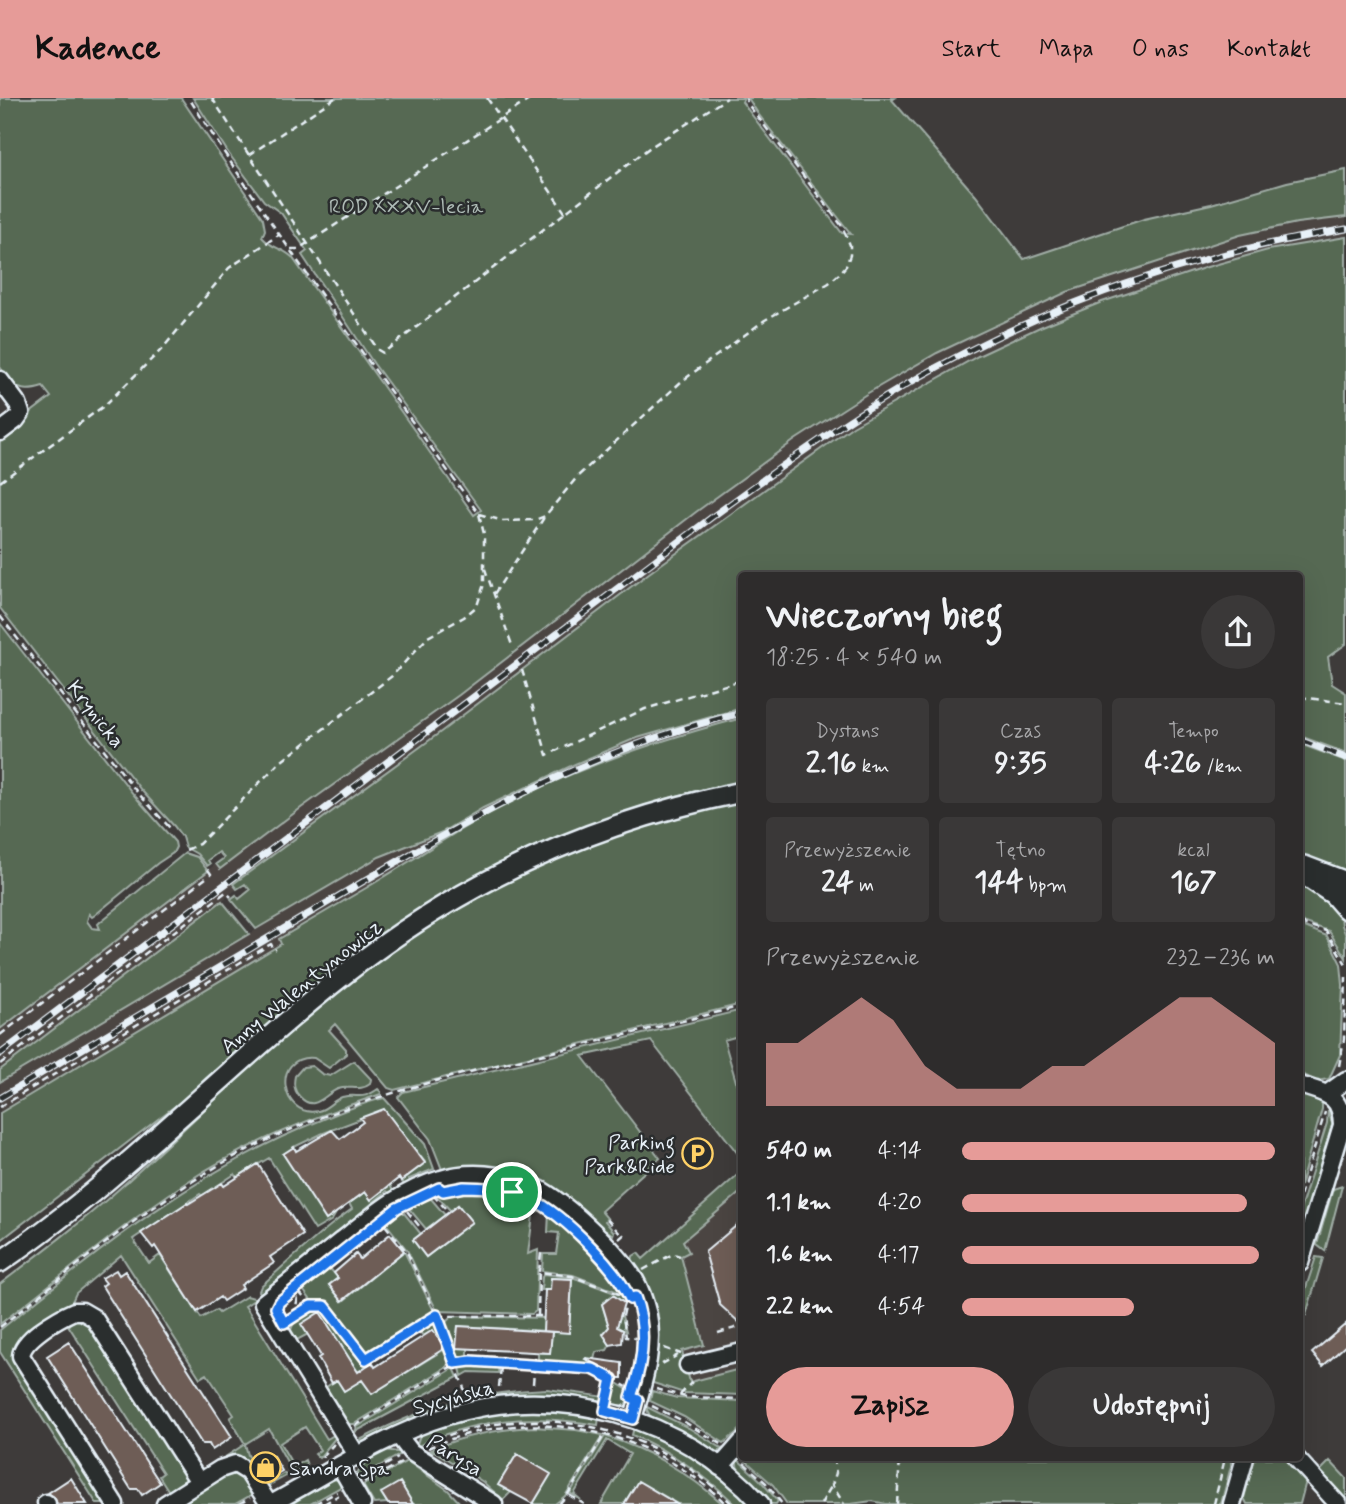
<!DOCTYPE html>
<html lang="pl">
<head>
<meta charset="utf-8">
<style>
	body { margin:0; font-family:Mynerve,sans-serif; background:#3a3838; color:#f1f3f6; height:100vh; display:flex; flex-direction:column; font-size:26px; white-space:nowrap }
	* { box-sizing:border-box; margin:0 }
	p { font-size:23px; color:#a7a7a9 }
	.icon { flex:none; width:38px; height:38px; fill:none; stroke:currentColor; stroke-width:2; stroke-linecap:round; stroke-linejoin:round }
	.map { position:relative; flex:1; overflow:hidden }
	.drawer { position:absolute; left:738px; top:474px; width:565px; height:889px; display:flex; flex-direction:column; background:#2e2c2c; border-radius:7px; box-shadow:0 7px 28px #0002,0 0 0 2px #494848 }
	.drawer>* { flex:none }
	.pin { position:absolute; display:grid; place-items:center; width:60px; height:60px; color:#fff; margin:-30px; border:4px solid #fff; border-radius:50%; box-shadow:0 2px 7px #0007 }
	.round { display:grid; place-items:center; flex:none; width:74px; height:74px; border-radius:37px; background:#3a3838 }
	.summary { display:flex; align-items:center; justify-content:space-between; height:119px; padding:0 28px }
	h1 { font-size:38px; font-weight:700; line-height:52px }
	.stats { display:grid; grid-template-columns:repeat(3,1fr); gap:10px; height:119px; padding:7px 28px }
	.stats div { display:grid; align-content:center; border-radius:7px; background:#3a3838; text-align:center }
	.stats b { font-size:30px; font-weight:700 }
	.stats small { font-size:19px; font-weight:400 }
	.stats p { font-size:19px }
	.chart { height:196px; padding:14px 28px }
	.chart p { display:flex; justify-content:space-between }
	.chart svg { width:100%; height:126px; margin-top:7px; fill:#e69b98; opacity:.7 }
	.primary-button { display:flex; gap:14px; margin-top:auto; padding:14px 28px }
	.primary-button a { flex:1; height:80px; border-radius:42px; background:#e69b98; color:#111; font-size:28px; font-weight:700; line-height:80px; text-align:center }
	.primary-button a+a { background:#3a3838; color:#f1f3f6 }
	ul { padding:0 28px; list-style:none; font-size:23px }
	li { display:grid; grid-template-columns:112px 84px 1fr; align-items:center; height:52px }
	li i { height:18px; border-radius:9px; background:#e69b98 }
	header { display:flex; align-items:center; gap:42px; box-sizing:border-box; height:98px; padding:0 35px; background:#e69b98; color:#111 }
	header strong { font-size:33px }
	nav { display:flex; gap:38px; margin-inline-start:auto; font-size:24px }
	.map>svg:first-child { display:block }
	.built { fill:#4c4543 }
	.green { fill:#576953; stroke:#a0ada6; stroke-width:2 }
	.building { fill:#6e5d57; stroke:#e8f1f8; stroke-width:2 }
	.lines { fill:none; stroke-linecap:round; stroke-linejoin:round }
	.minor-casing { stroke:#e8f1f8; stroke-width:21 }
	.major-casing { stroke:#e8f1f8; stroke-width:24 }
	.path { stroke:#e8f1f8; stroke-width:2.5; stroke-dasharray:7 5; stroke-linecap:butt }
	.minor { stroke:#2a2d2e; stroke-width:16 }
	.major { stroke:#2a2d2e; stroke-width:19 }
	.rail-casing { stroke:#e8f1f8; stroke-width:7 }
	.rail { stroke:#2a2d2e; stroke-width:4.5; stroke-dasharray:13; stroke-linecap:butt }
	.route-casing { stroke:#fff; stroke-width:14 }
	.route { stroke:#1a73e8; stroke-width:9 }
	.labels { text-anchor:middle; stroke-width:5; stroke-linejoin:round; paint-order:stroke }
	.park-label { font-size:21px; fill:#aebbb6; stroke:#2a2d2e }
	.street-label { font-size:21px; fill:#e8f1f8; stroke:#2a2d2e }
	.poi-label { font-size:21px; fill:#e8f1f8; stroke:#2a2d2e; text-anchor:end }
</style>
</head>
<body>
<header>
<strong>Kadence</strong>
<nav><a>Start</a><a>Mapa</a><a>O nas</a><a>Kontakt</a></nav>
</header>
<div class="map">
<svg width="1346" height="1406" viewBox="0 0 1346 1406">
	<rect width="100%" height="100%" fill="#3e3b3a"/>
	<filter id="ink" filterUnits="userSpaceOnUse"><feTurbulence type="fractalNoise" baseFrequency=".0143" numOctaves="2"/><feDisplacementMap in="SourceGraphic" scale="14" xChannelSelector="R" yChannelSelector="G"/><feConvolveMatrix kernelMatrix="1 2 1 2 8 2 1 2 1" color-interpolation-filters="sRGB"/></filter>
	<g filter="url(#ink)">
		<path class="built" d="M 1346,119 L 1346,139 L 1269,152 L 1207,169 L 1102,204 L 1040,229 L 978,258 L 853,328 L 649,475 L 442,633 L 233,786 L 237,791 L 0,972 L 0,931 L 216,766 L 220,771 L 301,710 L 459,597 L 696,414 L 795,342 L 868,295 L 937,255 L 1067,194 L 1240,137 L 1297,125 Z
			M 742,610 L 742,620 L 640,649 L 573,675 L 325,813 L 280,841 L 282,845 L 0,1015 L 0,984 L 379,759 L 442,734 L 483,710 L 538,682 L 634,641 Z
			M 1300,638 L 1346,655 L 1346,663 L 1300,646 Z
			M 742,1085 L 742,1297 L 684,1295 L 659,1158 Z"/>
		<path class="green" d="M 0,0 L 181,0 L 263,121 L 265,132 L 262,139 C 272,151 281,149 292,159 L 474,417 L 481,412 L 374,266 L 302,157 L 307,153 L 281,115 L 264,103 L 229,56 L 193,0 L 744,0 L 742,4 L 842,135 L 851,136 L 759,17 L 748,0 L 895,0 L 892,2 L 976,98 L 1024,161 L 1144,121 L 1211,106 L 1287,84 L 1346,72 L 1346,119 L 1297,125 L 1240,137 L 1067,194 L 937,255 L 868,295 L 795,342 L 696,414 L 459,597 L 301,710 L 220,771 L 216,766 L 224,760 L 219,754 L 208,762 L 210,766 L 207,768 L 197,756 L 185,749 L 182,739 L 174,728 L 141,692 L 0,510 L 0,338 L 51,299 L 43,289 C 18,297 14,288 0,269 Z
			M 1346,139 L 1346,546 L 1328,559 L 1332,586 L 1346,595 L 1346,655 L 1300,638 L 1300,478 L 742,478 L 742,610 L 634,641 L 575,666 L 483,710 L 442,734 L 379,759 L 256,831 L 231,801 L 236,797 L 239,801 L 250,792 L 245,786 L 237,791 L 233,786 L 442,633 L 649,475 L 853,328 L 978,258 L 1040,229 L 1102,204 L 1207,169 L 1268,152 Z
			M 0,525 L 134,697 L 175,744 L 176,749 L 173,755 L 158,765 L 95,817 L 92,819 L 89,816 L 87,823 L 92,830 L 100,831 L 98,826 L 100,824 L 185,755 L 197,759 L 208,773 L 0,931 Z
			M 742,620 L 742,684 C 651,697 545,743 464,785 L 0,1143 L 0,1015 L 281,846 L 279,841 C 308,824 337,807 366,790 C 418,759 467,725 522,698 C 594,664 665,640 742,620 Z
			M 1300,646 L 1346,663 L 1346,777 L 1300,758 Z
			M 742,703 L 742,906 L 394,992 L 388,990 L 335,926 L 329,932 L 346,951 L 346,956 L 329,970 L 314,960 C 270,956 281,1021 318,1013 C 328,1011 333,1002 342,999 C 358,995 361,1003 378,991 L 381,994 L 381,996 C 314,1019 246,1045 187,1084 C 122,1127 62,1178 0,1226 L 0,1186 C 41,1155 82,1124 120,1090 C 206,1013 287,927 381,859 C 493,778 608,734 742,703 Z
			M 1300,781 L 1317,791 L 1341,818 L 1342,827 L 1346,838 L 1346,860 L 1329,833 L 1300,823 Z
			M 222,803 L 249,836 L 0,984 L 0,972 Z
			M 1300,827 L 1327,838 L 1341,866 L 1343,887 L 1340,957 L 1329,981 L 1316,983 L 1300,975 Z
			M 742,912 L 742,937 L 724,942 L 739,994 L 742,994 L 742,1061 L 651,943 L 582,958 L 660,1060 L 601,1113 L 607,1120 L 605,1123 L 614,1134 L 613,1137 L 606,1132 L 602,1135 L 547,1089 L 443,1074 L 430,1041 L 398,999 L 403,994 Z
			M 354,963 L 371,981 L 370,986 C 360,994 350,987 338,991 C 324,996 315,1015 300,999 C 294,993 293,987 295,978 L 303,969 L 312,968 L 322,976 L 330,978 Z
			M 1300,996 L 1313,1000 L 1322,1005 L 1322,1011 L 1300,1088 Z
			M 384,1000 L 425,1046 L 434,1071 L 409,1081 L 411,1086 L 406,1088 L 401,1083 L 425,1064 L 384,1012 L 321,1036 L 337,1057 L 390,1087 L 394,1095 L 391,1097 L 387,1093 L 318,1150 L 321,1154 L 262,1197 L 259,1193 L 261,1188 C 290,1162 321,1133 352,1111 L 349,1105 L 358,1099 L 319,1037 L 294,1049 L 326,1122 L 336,1115 L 332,1122 L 315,1132 L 269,1060 L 237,1079 L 235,1076 L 202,1098 L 200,1096 L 133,1141 L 149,1165 L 160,1157 L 201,1220 L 216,1212 L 219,1215 L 247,1198 L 254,1200 L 254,1202 L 245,1208 L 249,1214 L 327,1341 L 336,1336 L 337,1338 L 319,1360 L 315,1356 L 320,1352 L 305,1329 L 280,1345 L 294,1369 L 305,1362 L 307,1367 L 293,1375 L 269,1331 L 245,1346 L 248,1357 L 266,1386 L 284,1375 L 286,1378 L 266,1389 L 248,1365 L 240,1360 L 204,1374 L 198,1372 L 213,1367 L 245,1346 L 230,1320 L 234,1317 L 207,1276 L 200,1280 L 121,1157 L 76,1195 L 69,1210 L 17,1244 L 13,1252 L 16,1262 L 110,1406 L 97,1406 L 0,1254 L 0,1232 C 99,1152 199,1070 319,1023 C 340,1014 362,1005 384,1000 Z
			M 1328,1012 L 1334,1032 L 1300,1140 L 1300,1112 L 1327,1025 Z
			M 742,1073 L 742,1093 L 683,1143 L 689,1154 L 681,1158 L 704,1247 L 682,1253 L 690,1284 L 740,1271 L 738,1261 L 742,1260 L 742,1297 L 684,1295 L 650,1284 L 632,1164 L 633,1158 L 638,1155 L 643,1161 Z
			M 1342,1088 L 1325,1153 L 1317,1147 L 1333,1091 Z
			M 471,1091 C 496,1092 520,1096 542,1110 L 533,1117 L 528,1156 L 538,1152 L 536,1213 L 532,1216 L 437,1213 L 407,1152 L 384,1123 L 400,1110 L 421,1136 L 413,1142 L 426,1159 L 471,1124 L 458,1107 L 451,1113 L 433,1094 L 437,1093 L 443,1096 Z
			M 427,1096 L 445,1117 L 426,1131 L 406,1107 Z
			M 549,1115 L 605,1167 L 626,1197 L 573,1177 L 542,1173 L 543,1156 L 556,1156 L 559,1135 L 548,1134 Z
			M 404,1153 L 435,1215 L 368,1257 L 326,1207 L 313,1205 L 301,1189 L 328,1168 L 338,1180 L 329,1187 L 343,1203 Z
			M 1316,1159 L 1323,1160 L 1306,1217 L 1300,1214 L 1300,1208 Z
			M 544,1176 L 572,1179 L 623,1198 L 625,1201 L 624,1205 L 613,1197 L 602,1206 L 606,1219 L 622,1218 L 626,1233 L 611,1227 L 603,1236 L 610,1247 L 607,1252 L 596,1254 L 592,1269 L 538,1265 L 538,1255 L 550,1255 L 552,1234 L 569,1234 L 572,1181 L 551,1180 L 550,1192 L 541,1192 L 542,1179 Z
			M 315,1209 L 325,1211 L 368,1267 L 360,1278 L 308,1236 L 297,1242 L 291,1232 L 295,1221 Z
			M 452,1218 L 548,1220 L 548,1233 L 458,1228 L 456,1250 L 468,1250 L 468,1261 L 457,1260 L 444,1226 Z
			M 77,1221 L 89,1225 L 185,1371 L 187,1380 L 185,1386 L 170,1395 L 159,1378 L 163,1375 L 68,1227 Z
			M 429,1224 L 439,1227 L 450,1259 L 447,1269 L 354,1326 L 349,1326 L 326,1289 L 337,1282 L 344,1293 L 362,1282 L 372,1296 L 445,1251 L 433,1232 L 423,1238 L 418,1231 Z
			M 462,1264 L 499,1267 L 498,1275 L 469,1274 L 462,1278 L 459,1266 Z
			M 454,1270 L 458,1279 L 355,1334 L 357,1329 Z
			M 615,1284 L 631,1294 L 629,1300 L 631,1302 L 625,1307 L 611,1307 Z
			M 547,1291 L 606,1299 L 604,1305 C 556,1296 502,1292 455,1308 C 425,1318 396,1333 366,1346 L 360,1342 C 423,1309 475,1294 547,1291 Z
			M 652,1293 L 677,1300 L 742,1303 L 742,1330 L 724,1345 L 684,1319 L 650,1303 Z
			M 645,1308 L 689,1330 L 723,1351 L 717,1354 L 707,1351 L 679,1333 L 650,1318 Z
			M 521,1312 L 554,1312 L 599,1319 L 598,1327 C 532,1316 477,1319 416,1349 L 420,1337 C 449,1319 487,1315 521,1312 Z
			M 534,1329 L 576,1332 L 603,1337 L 565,1398 L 555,1406 L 533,1406 L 550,1376 L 517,1356 L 499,1386 L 511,1394 L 503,1402 L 483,1384 L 434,1353 L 425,1357 L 424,1355 C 459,1338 495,1331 534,1329 Z
			M 634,1329 C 683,1352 712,1369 751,1406 L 735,1406 C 704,1376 672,1354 632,1337 Z
			M 605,1338 C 651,1353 687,1374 723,1406 L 669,1406 L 671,1402 L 638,1383 L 624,1406 L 601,1406 L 630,1356 L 607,1342 L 574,1396 L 581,1402 L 570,1395 Z
			M 386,1352 L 403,1355 L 356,1381 L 361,1366 Z
			M 736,1360 L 760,1382 L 778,1403 L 776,1406 L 770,1406 L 756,1390 L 738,1373 Z
			M 743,1360 L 1233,1360 L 1221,1406 L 886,1406 L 872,1403 L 851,1406 L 787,1406 L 773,1387 Z
			M 1255,1360 L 1290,1360 L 1306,1383 L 1300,1406 L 1247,1406 L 1244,1400 Z
			M 407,1363 L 448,1392 L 461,1406 L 413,1406 L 382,1395 L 387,1405 L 374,1406 L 363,1387 Z
			M 1330,1363 L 1346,1380 L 1346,1402 L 1320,1373 Z
			M 233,1375 L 240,1378 L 251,1397 L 235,1406 L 173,1406 L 219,1376 Z
			M 331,1381 L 338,1382 L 344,1387 L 310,1406 L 287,1406 Z"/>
		<path class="building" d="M 384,1011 L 425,1065 L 401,1083 L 399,1080 L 371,1102 L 365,1094 L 326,1122 L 283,1056 L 294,1049 L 296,1053 L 332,1032 L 340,1041 L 363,1024 L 360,1020 Z
			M 258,1066 L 303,1137 L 270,1159 L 274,1165 L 241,1187 L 243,1190 L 223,1203 L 220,1199 L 197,1214 L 155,1148 L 153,1150 L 141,1135 L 187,1105 L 188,1106 L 222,1085 L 224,1088 Z
			M 458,1107 L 472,1124 L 426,1159 L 413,1142 Z
			M 742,1123 L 742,1227 L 720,1207 L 705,1154 Z
			M 390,1136 L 404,1153 L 342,1203 L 329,1187 L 338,1180 L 334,1175 L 356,1156 L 360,1161 Z
			M 116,1172 L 119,1177 L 125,1173 L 232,1339 L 212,1352 L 209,1346 L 202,1346 L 102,1188 L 106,1185 L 102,1180 Z
			M 551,1180 L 572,1181 L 569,1235 L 543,1233 L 545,1192 L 550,1192 Z
			M 613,1197 L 624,1205 L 617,1229 L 623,1232 L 622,1245 L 610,1247 L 603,1236 L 609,1229 L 602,1206 Z
			M 320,1214 L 358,1274 L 372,1264 L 375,1269 L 433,1232 L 445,1250 L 372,1296 L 362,1282 L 344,1293 L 337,1282 L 332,1285 L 318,1260 L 321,1258 L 301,1226 Z
			M 1346,1226 L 1346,1247 L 1323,1268 L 1312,1255 Z
			M 458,1228 L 552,1234 L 550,1255 L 456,1250 Z
			M 69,1244 L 160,1385 L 142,1397 L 138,1391 L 131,1391 L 47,1258 Z
			M 586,1260 L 622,1265 L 622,1280 L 612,1280 L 606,1272 L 585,1261 Z
			M 517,1356 L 551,1376 L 533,1406 L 498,1387 Z
			M 268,1358 L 269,1360 L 273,1358 L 282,1373 L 266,1382 L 255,1365 Z
			M 71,1380 L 87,1406 L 57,1406 L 54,1399 L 48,1395 Z
			M 638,1383 L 677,1406 L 624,1406 Z
			M 400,1384 L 413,1406 L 388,1406 L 381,1395 Z"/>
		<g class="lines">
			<defs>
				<path id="minor" d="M 0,282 L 18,306 L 21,315 L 16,322 L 0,334
					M 1300,987 C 1324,995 1341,996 1342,1026
					M 1328,995 L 1346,982
					M 1300,1165 L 1346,1014
					M 688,1267 L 742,1254
					M 398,1337 L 411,1354 L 494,1406
					M 358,1359 L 263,1205 C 290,1184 316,1163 342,1142 C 373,1117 402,1092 441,1081 C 469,1072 502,1076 529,1086 C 561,1099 617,1152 635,1182 C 641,1192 645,1205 648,1217 C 655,1252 642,1287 633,1321
					M 1296,1360 L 1338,1406
					M 340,1368 L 362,1406
					M 720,1369 L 742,1344
					M 46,1405 L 47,1406
					M 115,1406 L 21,1258 C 22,1241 58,1220 74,1213 L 82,1213 L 94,1220 L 199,1384
					M 165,1406 L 220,1371 L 235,1366 L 248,1374 L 269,1406
					M 271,1406 C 328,1375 385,1337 447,1318 C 558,1283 683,1319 761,1406
					M 1232,1406 L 1245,1360"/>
				<path id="major" d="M 1304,768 L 1346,784
					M 1300,774 L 1333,796 L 1346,811
					M 0,1164 C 132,1075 240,954 367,859 C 478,776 606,721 742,694"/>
			</defs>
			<use href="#minor" class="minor-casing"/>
			<use href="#major" class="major-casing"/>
			<path class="path" d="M 212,0 L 249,57
				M 335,0 L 249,57 L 378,252 L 383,255 L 649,50 L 727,0
				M 487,0 L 566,116
				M 291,151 L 298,151 L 306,146 L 532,0
				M 0,384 L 105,307 L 163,250 L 229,170 L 280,136
				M 479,416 L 503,423 L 535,422 L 545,418 L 578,378 L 682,283 L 765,222 L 829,185 L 840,175 L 846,168 L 850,157 L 850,147 L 842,128 L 747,5 L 746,0
				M 485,471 L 513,550
				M 494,496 L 545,418
				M 0,518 L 137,694 L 171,731
				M 522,572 L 547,657 L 645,611 L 742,582
				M 1300,599 L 1346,605
				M 186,752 L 199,746 L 278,666 L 392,578 L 428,539 L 464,519 L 477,508 L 484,486 L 484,436 L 479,416 C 380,279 279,142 189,0
				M 1300,825 L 1326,833 L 1346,866
				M 0,937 L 211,776 L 207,770 L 209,769
				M 0,966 L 226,794 L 231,799
				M 1339,968 L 1344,941 L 1346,879
				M 0,1009 L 271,846 L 274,852 L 276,851
				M 433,1097 L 445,1110
				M 1300,1098 L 1325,1014
				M 407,1113 L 420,1129
				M 607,1121 L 622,1138
				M 385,1127 L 407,1154 L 437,1218 L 465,1293
				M 619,1141 L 627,1134
				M 541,1155 L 539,1174 L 572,1178 L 627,1199
				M 643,1172 L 673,1156 L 680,1158
				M 627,1199 L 623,1218 L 626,1239 L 636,1240
				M 294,1218 L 299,1194 L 311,1208
				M 538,1218 L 539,1174
				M 289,1222 L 311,1208 L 325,1207 L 366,1261 L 437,1218 L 544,1218
				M 0,1229 C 78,1167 160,1096 249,1051 C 338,1006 435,982 531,959 C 601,943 672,926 742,908
				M 718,1235 L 742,1228
				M 664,1250 L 681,1256
				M 662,1266 L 678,1257
				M 612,1281 L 627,1289
				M 533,1286 L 535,1260
				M 499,1289 L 502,1258
				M 656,1291 L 686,1299 L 742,1301
				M 680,1297 L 692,1284
				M 652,1308 L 681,1322 L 723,1347
				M 355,1328 L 462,1262 L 593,1271 L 612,1281 L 608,1300
				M 426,1346 C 531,1300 652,1325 732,1406
				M 428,1350 C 529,1305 648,1329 726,1406
				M 322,1359 L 334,1346
				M 834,1360 L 836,1375 L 832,1387 L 844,1406
				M 744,1365 L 766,1385 L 782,1406
				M 364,1379 L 398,1360
				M 364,1384 L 401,1365
				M 569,1397 L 584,1406
				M 239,1406 L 250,1400
				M 315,1406 L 337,1394
				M 324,1406 L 339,1397
				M 559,1406 L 568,1396 L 605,1336
				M 821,1406 L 832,1387
				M 897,1406 L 900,1360
				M 1214,1406 L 1225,1360"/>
			<use href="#minor" class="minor"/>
			<use href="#major" class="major"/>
			<defs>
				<path id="rail" d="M 1300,642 L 1346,660
					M 0,956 L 712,419 C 776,372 841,325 909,285 C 1044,207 1192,156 1346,131
					M 0,1000 C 103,938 207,877 310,815 C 450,732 582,652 742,615"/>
			</defs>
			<use href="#rail" class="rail-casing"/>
			<use href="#rail" class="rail"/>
		</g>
	</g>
	<g class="lines" filter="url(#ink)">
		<defs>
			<path id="route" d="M 464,1089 C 484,1089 504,1090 523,1097 C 557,1110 615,1167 630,1201 L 635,1199 C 648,1232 643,1266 631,1299 L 638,1302 L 633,1321 L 605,1313 L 612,1281 L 593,1271 L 471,1263 L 455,1265 L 437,1217 L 366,1261 L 325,1208 L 311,1208 L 284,1225 L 276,1210 L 279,1204 L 397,1110 L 439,1090 L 443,1093 Z"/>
		</defs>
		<use href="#route" class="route-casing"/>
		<use href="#route" class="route"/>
	</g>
	<defs>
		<symbol id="parking-ring" viewBox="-11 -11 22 22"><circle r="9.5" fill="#2a2d2e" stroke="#ffd166" stroke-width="1.5"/><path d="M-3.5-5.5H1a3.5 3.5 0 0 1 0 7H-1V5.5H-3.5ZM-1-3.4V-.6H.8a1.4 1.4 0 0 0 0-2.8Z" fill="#ffd166"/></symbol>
		<symbol id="shop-ring" viewBox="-11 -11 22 22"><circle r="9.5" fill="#2a2d2e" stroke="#ffd166" stroke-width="1.5"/><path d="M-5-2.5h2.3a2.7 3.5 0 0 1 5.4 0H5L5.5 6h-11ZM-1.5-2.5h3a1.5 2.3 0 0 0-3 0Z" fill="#ffd166"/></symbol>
	</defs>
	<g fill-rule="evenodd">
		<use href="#parking-ring" x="680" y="1038" width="35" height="35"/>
		<use href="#shop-ring" x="248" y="1352" width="35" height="35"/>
	</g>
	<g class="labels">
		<g class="park-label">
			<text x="406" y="115">ROD XXXV-lecia</text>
		</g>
		<g class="street-label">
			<text transform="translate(96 616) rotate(52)" y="7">Krynicka</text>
			<text transform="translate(301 888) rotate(-39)" y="7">Anny Walentynowicz</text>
			<text transform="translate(453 1299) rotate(-15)" y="7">Sycyńska</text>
			<text transform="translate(455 1357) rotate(32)" y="7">Parysa</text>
		</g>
		<g class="poi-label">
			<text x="675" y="1051">Parking<tspan x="675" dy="24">Park&amp;Ride</tspan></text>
			<text x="289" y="1377" text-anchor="start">Sandra Spa</text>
		</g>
	</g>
</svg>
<div class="pin" style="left:512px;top:1094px;background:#1e9e55"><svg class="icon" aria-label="arrive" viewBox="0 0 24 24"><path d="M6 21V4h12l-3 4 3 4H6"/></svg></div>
<section class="drawer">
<div class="summary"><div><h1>Wieczorny bieg</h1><p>18:25 · 4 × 540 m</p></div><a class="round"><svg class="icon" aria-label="share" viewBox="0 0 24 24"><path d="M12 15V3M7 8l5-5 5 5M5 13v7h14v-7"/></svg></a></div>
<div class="stats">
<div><p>Dystans</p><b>2.16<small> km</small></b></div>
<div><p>Czas</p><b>9:35</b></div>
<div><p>Tempo</p><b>4:26<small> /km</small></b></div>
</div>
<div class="stats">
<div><p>Przewyższenie</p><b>24<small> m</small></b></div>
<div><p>Tętno</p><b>144<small> bpm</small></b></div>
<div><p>kcal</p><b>167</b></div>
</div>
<div class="chart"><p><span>Przewyższenie</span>232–236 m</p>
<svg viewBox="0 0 160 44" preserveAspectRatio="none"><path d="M0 44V22L10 22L20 14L30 6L40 14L50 30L60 38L70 38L80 38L90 30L100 30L110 22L120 14L130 6L140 6L150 14L160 22V44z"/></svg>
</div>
<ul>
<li><b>540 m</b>4:14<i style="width:100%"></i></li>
<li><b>1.1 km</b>4:20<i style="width:91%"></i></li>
<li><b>1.6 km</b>4:17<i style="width:95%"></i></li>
<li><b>2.2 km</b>4:54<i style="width:55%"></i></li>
</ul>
<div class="primary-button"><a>Zapisz</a><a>Udostępnij</a></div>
</section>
</div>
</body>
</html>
